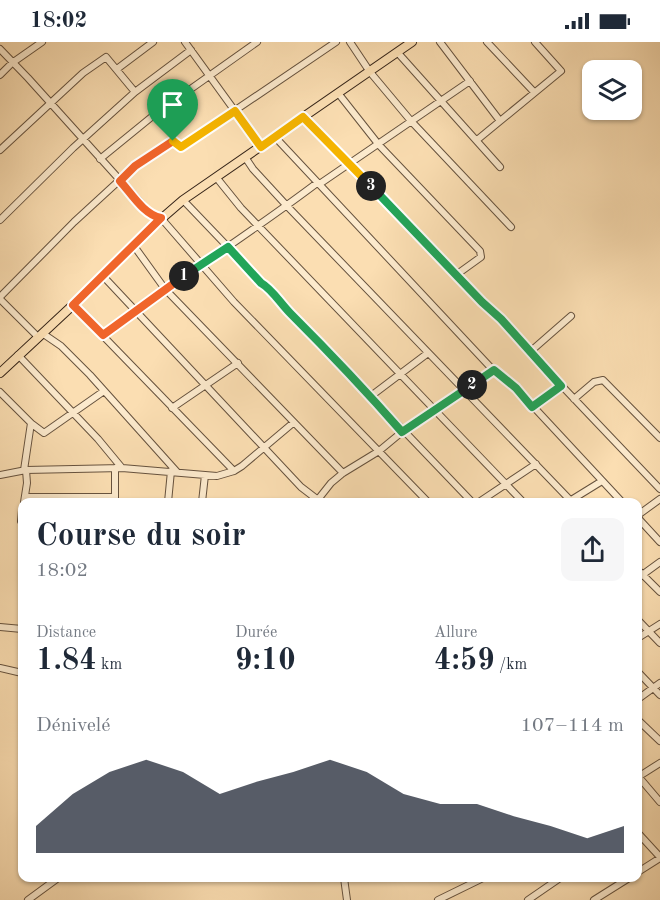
<!DOCTYPE html>
<html lang="fr">
<head>
<meta charset="utf-8">
<style>
	body { margin:0; font-family:"Old Standard TT",serif; background:#f6f6f7; color:#1f2937; height:100vh; display:flex; flex-direction:column; font-size:22px; white-space:nowrap }
	* { box-sizing:border-box; margin:0 }
	p { font-size:20px; color:#747a83 }
	.icon { flex:none; width:33px; height:33px; fill:none; stroke:currentColor; stroke-width:2; stroke-linecap:round; stroke-linejoin:round }
	.map { position:relative; flex:1; overflow:hidden }
	.drawer { position:absolute; left:18px; top:456px; width:624px; height:384px; display:flex; flex-direction:column; background:#fff; border-radius:12px; box-shadow:0 2px 4px #0004 }
	.drawer>* { flex:none }
	.fabs { position:absolute; left:582px; top:18px; display:grid; gap:12px }
	.fabs a { display:grid; place-items:center; width:60px; height:60px; border-radius:12px; background:#fff; box-shadow:0 2px 4px #0004; font-size:30px }
	.pin { position:absolute; display:grid; place-items:center; width:51px; height:51px; color:#fff; margin:-62px -26px; border-radius:50% 50% 50% 0; rotate:-45deg; box-shadow:0 0 6px #0007 }
	.pin .icon { rotate:45deg }
	.km { position:absolute; width:30px; height:30px; margin:-15px; border-radius:50%; background:#222; color:#fff; font-size:16px; line-height:30px; text-align:center }
	.round { display:grid; place-items:center; flex:none; width:63px; height:63px; border-radius:12px; background:#f6f6f7 }
	.headline { display:flex; align-items:center; justify-content:space-between; height:102px; padding:0 18px }
	h1 { font-size:33px; font-weight:700; line-height:45px }
	.figures { display:grid; grid-template-columns:repeat(3,1fr); gap:9px; height:102px; padding:6px 18px }
	.figures div { display:grid; align-content:center }
	.figures b { font-size:30px; font-weight:700 }
	.figures small { font-size:16px; font-weight:400 }
	.figures p { font-size:16px }
	.chart { height:168px; padding:12px 18px }
	.chart p { display:flex; justify-content:space-between }
	.chart svg { width:100%; height:108px; margin-top:6px; fill:#111827; opacity:.7 }
	.status { display:flex; justify-content:space-between; align-items:center; height:42px; padding:0 30px; background:#fff; direction:ltr }
	.status svg { height:16px; fill:currentColor }
	.map>svg:first-child { display:block }
	.lines { fill:none; stroke-linecap:round; stroke-linejoin:round }
	.minor-casing { stroke:#66523e; stroke-width:8 }
	.major-casing { stroke:#352418; stroke-width:10 }
	.minor { stroke:#fceacd; stroke-width:6 }
	.major { stroke:#fbdeb2; stroke-width:8 }
	.split-1-casing { stroke:#fff; stroke-width:12 }
	.split-2-casing { stroke:#fff; stroke-width:12 }
	.split-3-casing { stroke:#fff; stroke-width:12 }
	.split-4-casing { stroke:#fff; stroke-width:12 }
	.split-1 { stroke:#f0652b; stroke-width:8 }
	.split-2 { stroke:#22a559; stroke-width:8 }
	.split-3 { stroke:#22a559; stroke-width:8 }
	.split-4 { stroke:#f5b400; stroke-width:8 }
</style>
</head>
<body>
<div class="status"><b>18:02</b><svg viewBox="0 0 49 12"><path d="M0 12V9h3v3zM5 12V6h3v6zM10 12V3h3v9zM15 12V0h3v12zM26 1h20v11H26zM47 4h2v5h-2z"/></svg></div>
<div class="map">
<svg width="660" height="858" viewBox="0 0 660 858">
	<rect width="100%" height="100%" fill="#fbdeb2"/>
	<filter id="stains"><feTurbulence type="fractalNoise" baseFrequency=".00333" numOctaves="4"/><feColorMatrix values="0 0 0 0 .2 0 0 0 0 .09 0 0 0 0 .02 0 0 0 .5 -.17"/></filter>
	<radialGradient id="worn" r=".72"><stop offset=".6" stop-color="#630" stop-opacity="0"/><stop offset="1" stop-color="#630" stop-opacity=".3"/></radialGradient>
	<g class="lines">
		<defs>
			<path id="minor" d="M 185,0 L 261,105
				M 350,0 L 370,30 L 411,79 L 511,185
				M 440,0 L 500,79
				M 487,0 L 534,50
				M 0,7 L 28,36 L 147,168 L 154,175 L 161,176 L 234,260 L 428,460
				M 398,11 L 500,125
				M 117,27 L 153,0
				M 0,33 L 12,21 L 42,0
				M 338,51 L 379,103 L 480,209 L 481,215 L 456,233
				M 303,75 L 482,260 L 501,277 L 561,343 L 660,447
				M 275,95 L 494,329 L 516,346 L 622,460
				M 477,98 L 561,29 L 535,0
				M 0,108 L 83,31 L 106,15 L 135,50
				M 245,115 L 253,127 L 287,164 L 572,460
				M 100,117 L 154,73 L 257,0
				M 216,135 L 241,166 L 523,460
				M 183,158 L 472,460
				M 0,178 L 73,106 L 135,50 L 191,8
				M 134,204 L 165,247 L 343,431
				M 102,233 L 301,445 L 318,458
				M 0,255 L 74,180 L 135,124 L 173,99 L 181,105 L 336,0
				M 0,257 L 38,295
				M 73,263 L 234,429
				M 42,291 L 61,304 L 90,333 L 177,430
				M 103,293 C 173,240 247,194 317,141 L 321,141 L 470,39
				M 531,309 L 571,274
				M 18,313 L 98,397 L 122,426
				M 0,350 L 31,381 L 24,428
				M 371,354 L 428,311
				M 574,357 L 594,340 L 603,338 L 660,396
				M 532,365 L 561,343
				M 172,366 L 238,321
				M 32,382 L 44,391 L 104,349
				M 0,433 L 26,428 L 122,426 L 217,434 L 234,429 L 242,424 L 293,381
				M 25,455 L 115,455
				M 24,460 L 27,441 L 26,428
				M 115,460 L 115,426
				M 168,460 L 171,429
				M 202,460 L 205,433
				M 316,460 L 331,441 L 343,431 L 379,409 L 402,390 L 494,329
				M 479,460 L 536,422
				M 568,460 L 602,439
				M 22,468 L 21,479 L 22,479
				M 638,473 L 660,457
				M 638,476 L 660,500
				M 638,528 L 660,550
				M 638,536 L 660,520
				M 638,578 L 660,601
				M 0,585 L 22,587
				M 638,596 L 660,582
				M 0,626 L 22,631
				M 638,630 L 660,653
				M 638,657 L 660,641
				M 638,678 L 660,699
				M 638,734 L 660,760
				M 638,735 L 660,721
				M 638,791 L 660,815
				M 638,830 L 660,816
				M 344,836 L 347,858
				M 28,858 L 58,836
				M 438,858 L 483,836
				M 528,858 L 560,836
				M 594,858 L 629,836"/>
			<path id="major" d="M 0,331 L 73,263 L 153,184 L 183,158 L 412,0"/>
		</defs>
		<use href="#minor" class="minor-casing"/>
		<use href="#major" class="major-casing"/>
		<use href="#minor" class="minor"/>
		<use href="#major" class="major"/>
	</g>
	<g class="lines">
		<defs>
			<path id="split-1" d="M 173,99 L 135,124 L 120,139 C 131,151 144,173 161,176 L 73,263 L 103,293 L 184,234"/>
			<path id="split-2" d="M 184,234 L 228,205 L 261,241 C 272,247 280,261 290,271 C 328,309 366,349 402,390 L 472,343"/>
			<path id="split-3" d="M 371,144 L 482,260 L 501,277 L 561,344 L 532,365 L 516,346 L 494,328 L 472,343"/>
			<path id="split-4" d="M 173,99 L 181,105 L 235,69 L 261,105 L 303,75 L 371,144"/>
		</defs>
		<use href="#split-1" class="split-1-casing"/>
		<use href="#split-2" class="split-2-casing"/>
		<use href="#split-3" class="split-3-casing"/>
		<use href="#split-4" class="split-4-casing"/>
		<use href="#split-1" class="split-1"/>
		<use href="#split-2" class="split-2"/>
		<use href="#split-3" class="split-3"/>
		<use href="#split-4" class="split-4"/>
	</g>
	<rect width="100%" height="100%" filter="url(#stains)"/>
	<rect width="100%" height="100%" fill="url(#worn)"/>
</svg>
<div class="fabs">
<a><svg class="icon" aria-label="layers" viewBox="0 0 24 24"><path d="M12 4l9 5-9 5-9-5zM3 14l9 5 9-5"/></svg></a>
</div>
<div class="pin" style="left:173px;top:99px;background:#1e9e55"><svg class="icon" aria-label="arrive" viewBox="0 0 24 24"><path d="M6 21V4h12l-3 4 3 4H6"/></svg></div>
<b class="km" style="left:184px;top:234px">1</b>
<b class="km" style="left:472px;top:343px">2</b>
<b class="km" style="left:371px;top:144px">3</b>
<section class="drawer">
<div class="headline"><div><h1>Course du soir</h1><p>18:02</p></div><a class="round"><svg class="icon" aria-label="share" viewBox="0 0 24 24"><path d="M12 15V3M7 8l5-5 5 5M5 13v7h14v-7"/></svg></a></div>
<div class="figures">
<div><p>Distance</p><b>1.84<small> km</small></b></div>
<div><p>Durée</p><b>9:10</b></div>
<div><p>Allure</p><b>4:59<small> /km</small></b></div>
</div>
<div class="chart"><p><span>Dénivelé</span>107–114 m</p>
<svg viewBox="0 0 160 44" preserveAspectRatio="none"><path d="M0 44V33L10 20L20 11L30 6L40 11L50 20L60 15L70 11L80 6L90 11L100 20L110 24L120 24L130 29L140 33L150 38L160 33V44z"/></svg>
</div>
</section>
</div>
</body>
</html>
